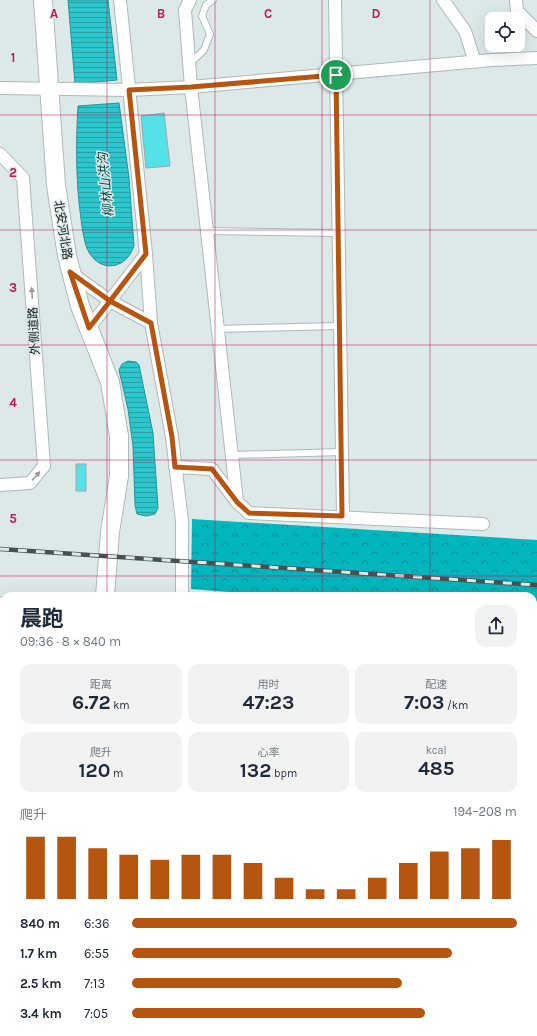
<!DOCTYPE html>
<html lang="zh">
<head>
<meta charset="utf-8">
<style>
	body { margin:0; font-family:Karla,"Noto Sans SC",sans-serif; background:#f2f2f3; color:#1f2937; height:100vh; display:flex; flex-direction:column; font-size:15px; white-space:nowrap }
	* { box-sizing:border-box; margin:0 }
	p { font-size:13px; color:#747a83 }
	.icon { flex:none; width:22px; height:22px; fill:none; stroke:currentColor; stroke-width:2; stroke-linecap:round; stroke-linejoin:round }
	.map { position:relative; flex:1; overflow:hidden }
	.panel { position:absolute; left:0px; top:592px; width:537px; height:444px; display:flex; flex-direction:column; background:#fff; border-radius:12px 12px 0 0; box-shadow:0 4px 16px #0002 }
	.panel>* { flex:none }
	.fabs { position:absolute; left:485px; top:12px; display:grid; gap:8px }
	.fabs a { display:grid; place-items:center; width:40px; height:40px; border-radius:8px; background:#fff; box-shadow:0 4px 16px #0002; font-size:20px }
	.pin { position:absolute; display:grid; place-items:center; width:34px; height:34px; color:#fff; margin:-17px; border:2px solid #fff; border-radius:50%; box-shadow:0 1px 4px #0007 }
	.round { display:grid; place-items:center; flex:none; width:42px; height:42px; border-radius:12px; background:#f2f2f3 }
	.summary { display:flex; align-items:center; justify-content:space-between; height:68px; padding:0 20px }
	h1 { font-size:22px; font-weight:700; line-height:30px }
	.stats { display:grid; grid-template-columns:repeat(3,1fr); gap:6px; height:68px; padding:4px 20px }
	.stats div { display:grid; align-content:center; border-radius:10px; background:#f2f2f3; text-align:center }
	.stats b { font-size:20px; font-weight:700 }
	.stats small { font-size:11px; font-weight:400 }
	.stats p { font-size:11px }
	.chart { height:112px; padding:8px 20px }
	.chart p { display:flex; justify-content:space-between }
	.chart svg { width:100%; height:72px; margin-top:4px; stroke:#b5550f; stroke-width:6 }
	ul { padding:0 20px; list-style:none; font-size:13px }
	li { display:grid; grid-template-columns:64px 48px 1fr; align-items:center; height:30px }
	li i { height:10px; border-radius:5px; background:#b5550f }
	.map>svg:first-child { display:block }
	.grass { fill:url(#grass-tufts) }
	.forest { fill:url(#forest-crowns) }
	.water { fill:url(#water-rules); stroke:#279398 }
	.building { fill:#54e2e8; stroke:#9ca7a8 }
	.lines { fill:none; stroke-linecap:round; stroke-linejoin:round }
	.lane-casing { stroke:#aeb9ba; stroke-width:8 }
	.street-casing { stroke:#aeb9ba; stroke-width:14 }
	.secondary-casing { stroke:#aeb9ba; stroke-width:20 }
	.lane { stroke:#fff; stroke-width:6 }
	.street { stroke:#fff; stroke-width:12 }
	.secondary { stroke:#fff; stroke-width:18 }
	.rail-casing { stroke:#494f50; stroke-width:4.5 }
	.rail { stroke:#dde9e9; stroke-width:3; stroke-dasharray:9; stroke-linecap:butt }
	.oneway { fill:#979999 }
	.route-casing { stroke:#fff; stroke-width:8 }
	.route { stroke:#b5550f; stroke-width:5 }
	.grid { fill:none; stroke:#c2185b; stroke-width:1; stroke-opacity:0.55 }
	.labels { text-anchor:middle; stroke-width:3; stroke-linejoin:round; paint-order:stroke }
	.street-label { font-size:12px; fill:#181c1d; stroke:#dde9e9 }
	.water-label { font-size:13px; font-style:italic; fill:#034749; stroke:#dde9e9 }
	.grid-label { font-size:13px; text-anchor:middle; font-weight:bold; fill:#c2185b; stroke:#dde9e9; stroke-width:3; stroke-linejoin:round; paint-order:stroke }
</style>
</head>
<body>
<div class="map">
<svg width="537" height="1036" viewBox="0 0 537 1036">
	<defs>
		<pattern id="grass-tufts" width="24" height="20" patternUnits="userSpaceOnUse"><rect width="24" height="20" fill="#8fe7eb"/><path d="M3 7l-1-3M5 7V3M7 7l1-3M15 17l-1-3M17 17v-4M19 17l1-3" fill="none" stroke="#7bc6c9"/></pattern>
		<pattern id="forest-crowns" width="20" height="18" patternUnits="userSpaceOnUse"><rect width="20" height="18" fill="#01b6bc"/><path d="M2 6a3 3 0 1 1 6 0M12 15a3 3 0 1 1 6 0" fill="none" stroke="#029398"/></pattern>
		<pattern id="water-rules" width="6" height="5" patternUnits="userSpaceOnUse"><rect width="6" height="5" fill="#2ec6cd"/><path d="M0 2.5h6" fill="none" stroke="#26a0a6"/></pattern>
	</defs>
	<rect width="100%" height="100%" fill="#dde9e9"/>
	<path class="grass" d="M 0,771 L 4,774 L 4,910 L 0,923 Z
		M 4,941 L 4,1032 L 84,1032 L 84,1036 L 0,1036 L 0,953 Z"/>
	<path class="forest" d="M 192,519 L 537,540 L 537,629 L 533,627 L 533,596 L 278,596 L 191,589 Z"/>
	<path class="water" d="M 68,0 L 108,0 L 117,80 L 75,84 Z
		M 119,103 L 129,178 L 134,246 C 125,272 96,273 86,246 C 82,233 81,217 79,203 C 76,171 76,139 78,106 Z
		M 128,361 L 136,362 L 139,365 L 153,433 L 158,508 L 155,514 L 146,516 L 137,514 L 135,505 L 133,446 L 128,409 L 119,370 L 122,364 Z"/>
	<path class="building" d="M 164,113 L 170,166 L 146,168 L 141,116 Z
		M 76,464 L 86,464 L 86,491 L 76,491 Z"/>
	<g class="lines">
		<defs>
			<path id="lane" d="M 190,63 L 204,50 L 210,34 L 202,16 L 206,5 L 213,0
				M 207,231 L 338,233
				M 217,329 L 340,326
				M 232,455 L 342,452"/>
			<path id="street" d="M 120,0 L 146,254 L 151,323 L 172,437 L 182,521 L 182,593
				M 190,0 L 185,10 L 191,87 L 237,502 L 249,513 L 483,524
				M 335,0 L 343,516
				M 443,0 L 465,31 L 475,62
				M 516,0 L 517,11 L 537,31
				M 0,88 L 129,90 L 191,87 L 492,60 L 537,58
				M 0,154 L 23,178 L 44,466 L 30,483 L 0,485
				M 71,273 L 110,301 L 151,323
				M 89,328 L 146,254
				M 175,467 L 212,469 L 236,501
				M 4,691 L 0,697 L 4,700
				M 1,754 L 4,760
				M 0,940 L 4,927
				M 176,1032 L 177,1036
				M 122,1036 L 122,1032
				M 281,1036 L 281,1032
				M 402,1036 L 403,1032"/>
			<path id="secondary" d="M 43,0 L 56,185 L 67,256 L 80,306 L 110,382 L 119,436 L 119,476 L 110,532 L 105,596
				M 0,607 L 4,606
				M 533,645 L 537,647
				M 98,1036 L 98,1032"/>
		</defs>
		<use href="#lane" class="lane-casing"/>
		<use href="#street" class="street-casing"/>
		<use href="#secondary" class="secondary-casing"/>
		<use href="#lane" class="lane"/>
		<use href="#street" class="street"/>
		<use href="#secondary" class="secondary"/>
		<defs>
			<path id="rail" d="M 0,549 L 537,585"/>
		</defs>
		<use href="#rail" class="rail-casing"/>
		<use href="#rail" class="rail"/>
	</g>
	<defs><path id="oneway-solid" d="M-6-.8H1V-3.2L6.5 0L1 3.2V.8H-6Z"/></defs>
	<g class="oneway">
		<use href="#oneway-solid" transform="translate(32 293) rotate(-93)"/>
		<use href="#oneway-solid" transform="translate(36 476) rotate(-49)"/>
	</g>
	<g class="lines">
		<defs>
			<path id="route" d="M 336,75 L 191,87 L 129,90 L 146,254 L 110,301 L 70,272 L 89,328 L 110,301 L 151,323 L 172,437 L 175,467 L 212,469 L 237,502 L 249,513 L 342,516 L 336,75"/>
		</defs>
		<use href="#route" class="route-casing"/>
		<use href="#route" class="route"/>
	</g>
	<path class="grid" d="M 107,0 L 107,596M 215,0 L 215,596M 322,0 L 322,596M 430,0 L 430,596M 0,115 L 537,115M 0,230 L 537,230M 0,345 L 537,345M 0,460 L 537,460M 0,576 L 537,576M 0,691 L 4,691M 533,691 L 537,691M 0,806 L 4,806M 533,806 L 537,806M 0,921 L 4,921M 533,921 L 537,921M 107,1032 L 107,1036M 215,1032 L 215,1036M 322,1032 L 322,1036M 430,1032 L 430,1036"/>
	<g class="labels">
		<g class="street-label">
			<text transform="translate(63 230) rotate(81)" y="4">北安河北路</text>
			<text transform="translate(34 331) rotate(-93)" y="4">外侧道路</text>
		</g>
		<g class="water-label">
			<text transform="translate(105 185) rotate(-96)" y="5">柳林山洪沟</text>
		</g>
	</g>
	<g class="grid-label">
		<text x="54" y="18">A</text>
		<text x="161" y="18">B</text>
		<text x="268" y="18">C</text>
		<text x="376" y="18">D</text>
		<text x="13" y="62">1</text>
		<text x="13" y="177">2</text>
		<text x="13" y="292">3</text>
		<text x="13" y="407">4</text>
		<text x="13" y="523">5</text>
	</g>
</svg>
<div class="fabs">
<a><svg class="icon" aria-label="locate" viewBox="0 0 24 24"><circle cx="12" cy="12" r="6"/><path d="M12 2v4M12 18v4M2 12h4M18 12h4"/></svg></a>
</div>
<div class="pin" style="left:336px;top:75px;background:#1e9e55"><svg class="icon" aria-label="arrive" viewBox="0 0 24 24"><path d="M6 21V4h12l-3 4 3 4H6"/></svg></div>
<section class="panel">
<div class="summary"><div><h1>晨跑</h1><p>09:36 · 8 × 840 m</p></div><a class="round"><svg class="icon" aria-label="share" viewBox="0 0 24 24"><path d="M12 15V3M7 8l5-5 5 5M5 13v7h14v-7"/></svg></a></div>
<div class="stats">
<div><p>距离</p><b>6.72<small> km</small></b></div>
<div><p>用时</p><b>47:23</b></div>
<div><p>配速</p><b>7:03<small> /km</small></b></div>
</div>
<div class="stats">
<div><p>爬升</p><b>120<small> m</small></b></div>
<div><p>心率</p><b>132<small> bpm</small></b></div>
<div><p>kcal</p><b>485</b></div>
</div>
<div class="chart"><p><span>爬升</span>194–208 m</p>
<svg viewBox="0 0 160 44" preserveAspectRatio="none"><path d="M5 44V6M15 44V6M25 44V13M35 44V17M45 44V20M55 44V17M65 44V17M75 44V22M85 44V31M95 44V38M105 44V38M115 44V31M125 44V22M135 44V15M145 44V13M155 44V8"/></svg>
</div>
<ul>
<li><b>840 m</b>6:36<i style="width:100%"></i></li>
<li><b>1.7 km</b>6:55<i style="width:83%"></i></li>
<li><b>2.5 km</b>7:13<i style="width:70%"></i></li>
<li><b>3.4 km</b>7:05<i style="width:76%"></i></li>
</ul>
</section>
</div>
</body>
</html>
